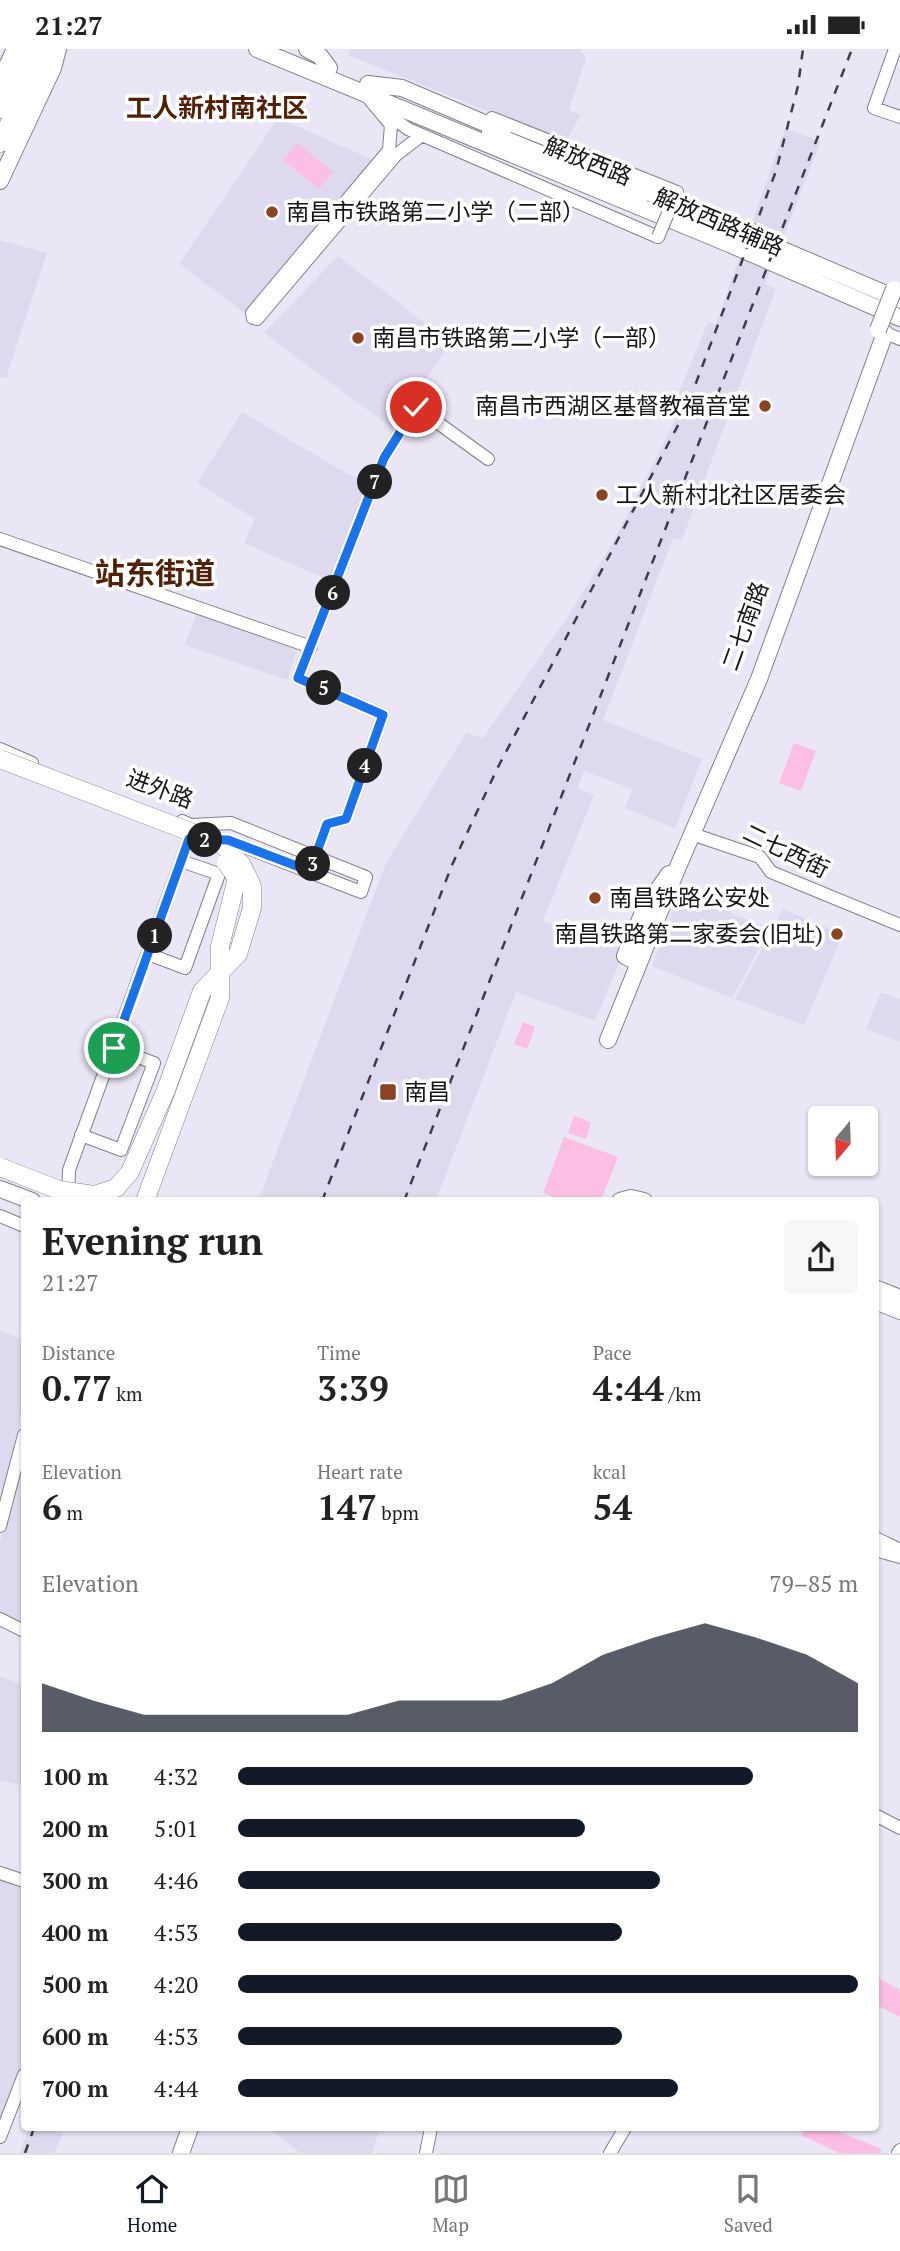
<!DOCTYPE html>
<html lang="en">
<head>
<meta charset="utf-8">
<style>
	body { margin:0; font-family:"PT Serif","Noto Sans SC",serif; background:#f6f6f6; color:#222; height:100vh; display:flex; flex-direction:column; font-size:26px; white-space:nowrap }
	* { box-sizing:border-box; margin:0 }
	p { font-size:23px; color:#767676 }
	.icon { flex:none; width:38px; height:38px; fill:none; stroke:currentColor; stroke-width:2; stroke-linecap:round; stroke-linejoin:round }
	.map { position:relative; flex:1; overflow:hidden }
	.panel { position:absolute; left:21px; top:1148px; width:858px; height:934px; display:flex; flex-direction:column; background:#fff; border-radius:7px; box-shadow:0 2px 5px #0004 }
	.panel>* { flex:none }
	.needle { width:46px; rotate:199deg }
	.tools { position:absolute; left:808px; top:1057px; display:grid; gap:14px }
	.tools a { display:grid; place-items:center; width:70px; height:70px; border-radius:7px; background:#fff; box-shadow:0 2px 5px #0004; font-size:35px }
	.pin { position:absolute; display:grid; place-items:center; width:60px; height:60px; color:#fff; margin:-30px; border:4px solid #fff; border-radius:50%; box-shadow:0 2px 7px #0007 }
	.km { position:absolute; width:35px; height:35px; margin:-18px; border-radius:50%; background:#222; color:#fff; font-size:19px; line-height:35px; text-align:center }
	.round { display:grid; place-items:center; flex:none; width:74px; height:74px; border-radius:7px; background:#f6f6f6 }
	.head { display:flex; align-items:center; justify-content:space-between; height:119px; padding:0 21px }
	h1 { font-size:38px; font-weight:800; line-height:52px }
	.stats { display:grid; grid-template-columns:repeat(3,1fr); gap:10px; height:119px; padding:7px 21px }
	.stats div { display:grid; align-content:center }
	.stats b { font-size:35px; font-weight:800 }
	.stats small { font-size:19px; font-weight:400 }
	.stats p { font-size:19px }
	.chart { height:196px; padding:14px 21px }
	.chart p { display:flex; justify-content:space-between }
	.chart svg { width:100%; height:126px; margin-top:7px; fill:#111827; opacity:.7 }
	ul { padding:0 21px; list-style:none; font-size:23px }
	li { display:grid; grid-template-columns:112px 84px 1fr; align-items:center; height:52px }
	li i { height:18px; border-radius:9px; background:#111827 }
	.status { display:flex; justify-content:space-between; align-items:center; height:49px; padding:0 35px; background:#fff; direction:ltr }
	.status svg { height:19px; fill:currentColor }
	.menu { display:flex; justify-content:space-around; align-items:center; height:98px; border-top:2px solid #e0e0e0; background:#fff; font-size:19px; color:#767676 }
	.menu a { display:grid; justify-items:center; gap:4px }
	.menu .active { color:#111827 }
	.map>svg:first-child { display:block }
	.built { fill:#dfd9f0 }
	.green { fill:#fbbee5 }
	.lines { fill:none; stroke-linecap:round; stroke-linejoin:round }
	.minor-casing { stroke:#817e8c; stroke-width:14 }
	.major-casing { stroke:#817e8c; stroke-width:18 }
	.highway-casing { stroke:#817e8c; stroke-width:19 }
	.minor { stroke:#fff; stroke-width:12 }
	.major { stroke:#fff; stroke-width:16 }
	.highway { stroke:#fff; stroke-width:18 }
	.rail { stroke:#3d3c43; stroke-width:2.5; stroke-dasharray:9 9; stroke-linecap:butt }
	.minor-bridge-casing { stroke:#817e8c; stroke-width:14; stroke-linecap:butt }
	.major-bridge-casing { stroke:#817e8c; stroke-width:18; stroke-linecap:butt }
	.highway-bridge-casing { stroke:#817e8c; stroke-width:19; stroke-linecap:butt }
	.minor-bridge { stroke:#fff; stroke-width:12 }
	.major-bridge { stroke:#fff; stroke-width:16 }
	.highway-bridge { stroke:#fff; stroke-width:18 }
	.route-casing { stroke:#fff; stroke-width:14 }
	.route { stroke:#1a73e8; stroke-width:9 }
	.poi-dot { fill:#8b4321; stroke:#fff; stroke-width:2.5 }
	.labels { text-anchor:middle; stroke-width:7; stroke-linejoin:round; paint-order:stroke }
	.street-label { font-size:23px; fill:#151419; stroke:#fff }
	.poi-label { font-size:23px; fill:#151419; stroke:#fff; text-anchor:start }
	.quarter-label { font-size:26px; font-weight:bold; fill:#502007; stroke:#fff }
	.district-label { font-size:30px; font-weight:bold; fill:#502007; stroke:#fff }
</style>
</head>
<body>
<div class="status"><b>21:27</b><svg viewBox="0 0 49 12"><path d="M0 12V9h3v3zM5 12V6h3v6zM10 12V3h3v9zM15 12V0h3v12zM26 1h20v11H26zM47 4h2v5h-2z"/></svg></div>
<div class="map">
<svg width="900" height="2104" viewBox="0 0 900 2104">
	<rect width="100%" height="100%" fill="#eae6f6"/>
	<path class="built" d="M 350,0 L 580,0 L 586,9 L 569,61 L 581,66 L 565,93 L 348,6 Z
		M 278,69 L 374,111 L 246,265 L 179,215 Z
		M 785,80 L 821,92 L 765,235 L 776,240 L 682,491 L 673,489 L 603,671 L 702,710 L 675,779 L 625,759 L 632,740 L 584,722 L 578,739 L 594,746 L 543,872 L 624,902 L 595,972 L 516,943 L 436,1151 L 258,1152 L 386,814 L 466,684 L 483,689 L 567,569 L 613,493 L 680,362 L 674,356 L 708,273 L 716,275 Z
		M 0,191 L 47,204 L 6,329 L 0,328 Z
		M 338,207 L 451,294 L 392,379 L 264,284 Z
		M 242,363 L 367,436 L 333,533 L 244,494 L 255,470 L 197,434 Z
		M 197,563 L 298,598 L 287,631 L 185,596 Z
		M 682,839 L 729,858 L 732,865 L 770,880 L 732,949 L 652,917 Z
		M 783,860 L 843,885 L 804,976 L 735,950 Z
		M 881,943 L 900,950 L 900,993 L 866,980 Z
		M 0,1281 L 24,1291 L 24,1353 L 3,1443 L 0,1442 Z
		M 24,1400 L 24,1580 L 0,1566 L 0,1493 Z
		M 0,1627 L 24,1636 L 24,1737 L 0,1731 Z
		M 0,1826 L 24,1835 L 24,2011 L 0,2075 Z
		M 29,2079 L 51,2079 L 63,2084 L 55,2104 L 20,2104 Z
		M 269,2079 L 380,2079 L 372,2104 L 300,2104 Z"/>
	<path class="green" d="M 297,94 L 333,123 L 319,140 L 283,111 Z
		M 794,694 L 816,702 L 801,742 L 779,734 Z
		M 523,973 L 535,978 L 527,1000 L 514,995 Z
		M 574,1067 L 591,1073 L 586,1090 L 568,1084 Z
		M 564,1088 L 618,1108 L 601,1151 L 562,1151 L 543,1144 Z
		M 875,1927 L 900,1941 L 900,1968 L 875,1955 Z
		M 805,2079 L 829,2079 L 882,2100 L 880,2104 L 839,2104 L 801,2086 Z"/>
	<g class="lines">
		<defs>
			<path id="minor" d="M 895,0 L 874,59 L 900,68
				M 365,45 L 391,76 L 389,101 L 252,264 L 253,269 L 257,270 L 396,106 L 422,86
				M 389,66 L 408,80 L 658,188
				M 492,69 L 677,143
				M 878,281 L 900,290
				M 0,490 L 311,598
				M 0,700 L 32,714
				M 182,772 L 191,776 L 231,774 L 366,828 L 361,843 L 227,791 L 218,791
				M 692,785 L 760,808 L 771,823 L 900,876
				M 312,816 L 327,775 L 346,770 L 383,666 L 298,629 L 384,409 L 416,358 L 488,410
				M 148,905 L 185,919 L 219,825 L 181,812
				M 81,1086 L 121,1101 L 154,1014 L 114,999
				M 68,1149 L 69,1121 L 189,790 L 191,776
				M 0,1167 L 24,1177
				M 0,1477 L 24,1386
				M 875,1501 L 900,1508
				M 0,1570 L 24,1582
				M 875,1766 L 900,1779
				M 0,1824 L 24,1832
				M 0,2088 L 24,2026
				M 426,2104 L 431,2079
				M 610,2104 L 625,2079
				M 898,2104 L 900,2101"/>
			<path id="major" d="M 257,0 L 727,194 L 900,269
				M 307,0 L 320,7 L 329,19
				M 0,32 L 15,0
				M 368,35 L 402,39 L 503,82
				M 490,84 L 641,146
				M 0,132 L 53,19 L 58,0
				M 633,137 L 900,251
				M 639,914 L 625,907 L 644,861 L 669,825
				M 608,991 L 674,827 L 759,630 L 885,284
				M 0,1140 L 32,1152
				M 620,1152 L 631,1149 L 644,1152
				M 875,1239 L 900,1249
				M 875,1252 L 900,1262
				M 875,1491 L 900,1503
				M 181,2104 L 190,2079"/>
			<path id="highway" d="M 0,60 L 30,0
				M 0,94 L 45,0"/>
		</defs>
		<use href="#minor" class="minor-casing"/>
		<use href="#major" class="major-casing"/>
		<use href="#highway" class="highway-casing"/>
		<use href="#minor" class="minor"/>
		<use href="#major" class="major"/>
		<use href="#highway" class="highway"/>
		<path class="rail" d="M 322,1152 L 452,816 L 498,718 L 685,363 L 776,122 L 798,37 L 803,0
			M 404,1152 L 852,0
			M 25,2104 L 34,2079"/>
		<defs>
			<path id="minor-bridge" d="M 658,188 L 677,143"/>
			<path id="major-bridge" d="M 878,281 L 894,240"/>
			<path id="highway-bridge" d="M 0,710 L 222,795 L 242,816 L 252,837 L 252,859 L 238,905 L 202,942 L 166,1041 L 130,1123 L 116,1139 L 94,1146 L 59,1141 L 0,1118
				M 145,1152 L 220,949 L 220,897 L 237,829 L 226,814"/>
		</defs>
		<use href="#minor-bridge" class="minor-bridge-casing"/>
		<use href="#major-bridge" class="major-bridge-casing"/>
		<use href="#highway-bridge" class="highway-bridge-casing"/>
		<use href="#minor-bridge" class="minor-bridge"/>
		<use href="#major-bridge" class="major-bridge"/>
		<use href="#highway-bridge" class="highway-bridge"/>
	</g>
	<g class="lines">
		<defs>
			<path id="route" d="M 114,999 L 189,790 L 228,791 L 310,822 L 327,775 L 346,770 L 383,666 L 298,629 L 384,409 L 416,358"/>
		</defs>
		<use href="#route" class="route-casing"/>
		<use href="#route" class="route"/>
	</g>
	<g class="poi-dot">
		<circle cx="272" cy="163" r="7"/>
		<circle cx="358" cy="289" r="7"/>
		<circle cx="765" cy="357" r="7"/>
		<circle cx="602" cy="446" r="7"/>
		<circle cx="595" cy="849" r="7"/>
		<circle cx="837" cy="885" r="7"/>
		<rect x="379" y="1034" width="18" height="18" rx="3.5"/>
	</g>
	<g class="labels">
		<g class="street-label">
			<text transform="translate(588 112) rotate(22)" y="8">解放西路</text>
			<text transform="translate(719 173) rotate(23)" y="8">解放西路辅路</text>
			<text transform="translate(745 577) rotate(-70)" y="8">二七南路</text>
			<text transform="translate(160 740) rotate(20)" y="8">进外路</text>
			<text transform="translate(786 802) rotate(26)" y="8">二七西街</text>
		</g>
		<g class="poi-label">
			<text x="286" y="171">南昌市铁路第二小学（二部）</text>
			<text x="372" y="297">南昌市铁路第二小学（一部）</text>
			<text x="751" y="365" text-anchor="end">南昌市西湖区基督教福音堂</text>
			<text x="616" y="454">工人新村北社区居委会</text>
			<text x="609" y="857">南昌铁路公安处</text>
			<text x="823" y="893" text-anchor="end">南昌铁路第二家委会(旧址)</text>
			<text x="404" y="1051">南昌</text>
		</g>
		<g class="quarter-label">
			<text x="217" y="68">工人新村南社区</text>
		</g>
		<g class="district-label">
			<text x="155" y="535">站东街道</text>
		</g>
	</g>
</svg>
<div class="tools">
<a><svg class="needle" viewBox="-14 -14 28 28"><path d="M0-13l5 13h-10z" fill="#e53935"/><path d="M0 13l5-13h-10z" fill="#767676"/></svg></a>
</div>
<div class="pin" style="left:114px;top:999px;background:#1e9e55"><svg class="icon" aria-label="arrive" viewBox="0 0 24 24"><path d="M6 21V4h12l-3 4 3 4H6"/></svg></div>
<div class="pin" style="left:416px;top:358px;background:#d93025"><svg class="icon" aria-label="check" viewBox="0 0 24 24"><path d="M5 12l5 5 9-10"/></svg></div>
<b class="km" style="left:155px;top:887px">1</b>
<b class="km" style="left:205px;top:791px">2</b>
<b class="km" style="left:313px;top:815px">3</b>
<b class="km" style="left:365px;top:717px">4</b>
<b class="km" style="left:324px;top:639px">5</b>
<b class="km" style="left:333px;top:544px">6</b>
<b class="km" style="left:375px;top:433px">7</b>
<section class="panel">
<div class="head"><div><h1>Evening run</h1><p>21:27</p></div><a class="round"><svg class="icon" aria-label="share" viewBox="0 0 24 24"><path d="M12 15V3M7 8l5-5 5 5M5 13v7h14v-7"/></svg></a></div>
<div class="stats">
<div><p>Distance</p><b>0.77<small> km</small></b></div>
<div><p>Time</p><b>3:39</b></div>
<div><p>Pace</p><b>4:44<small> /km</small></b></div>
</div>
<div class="stats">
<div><p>Elevation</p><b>6<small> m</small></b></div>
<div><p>Heart rate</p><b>147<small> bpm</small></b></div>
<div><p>kcal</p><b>54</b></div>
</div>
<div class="chart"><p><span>Elevation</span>79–85 m</p>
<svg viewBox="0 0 160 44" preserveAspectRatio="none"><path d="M0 44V27L10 33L20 38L30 38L40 38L50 38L60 38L70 33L80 33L90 33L100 27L110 17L120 11L130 6L140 11L150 17L160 27V44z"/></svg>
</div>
<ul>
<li><b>100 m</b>4:32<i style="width:83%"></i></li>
<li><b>200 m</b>5:01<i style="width:56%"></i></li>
<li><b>300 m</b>4:46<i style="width:68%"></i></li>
<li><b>400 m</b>4:53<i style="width:62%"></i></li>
<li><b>500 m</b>4:20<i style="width:100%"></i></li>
<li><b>600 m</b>4:53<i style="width:62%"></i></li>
<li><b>700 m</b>4:44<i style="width:71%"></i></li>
</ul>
</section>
</div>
<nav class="menu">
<a class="active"><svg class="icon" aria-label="home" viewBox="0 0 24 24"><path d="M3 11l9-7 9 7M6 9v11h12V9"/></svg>Home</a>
<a><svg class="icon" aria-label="map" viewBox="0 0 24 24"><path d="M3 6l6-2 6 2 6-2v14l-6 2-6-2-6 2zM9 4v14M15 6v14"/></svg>Map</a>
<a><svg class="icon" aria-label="saved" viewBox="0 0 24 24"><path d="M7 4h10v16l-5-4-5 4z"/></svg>Saved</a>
</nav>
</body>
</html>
